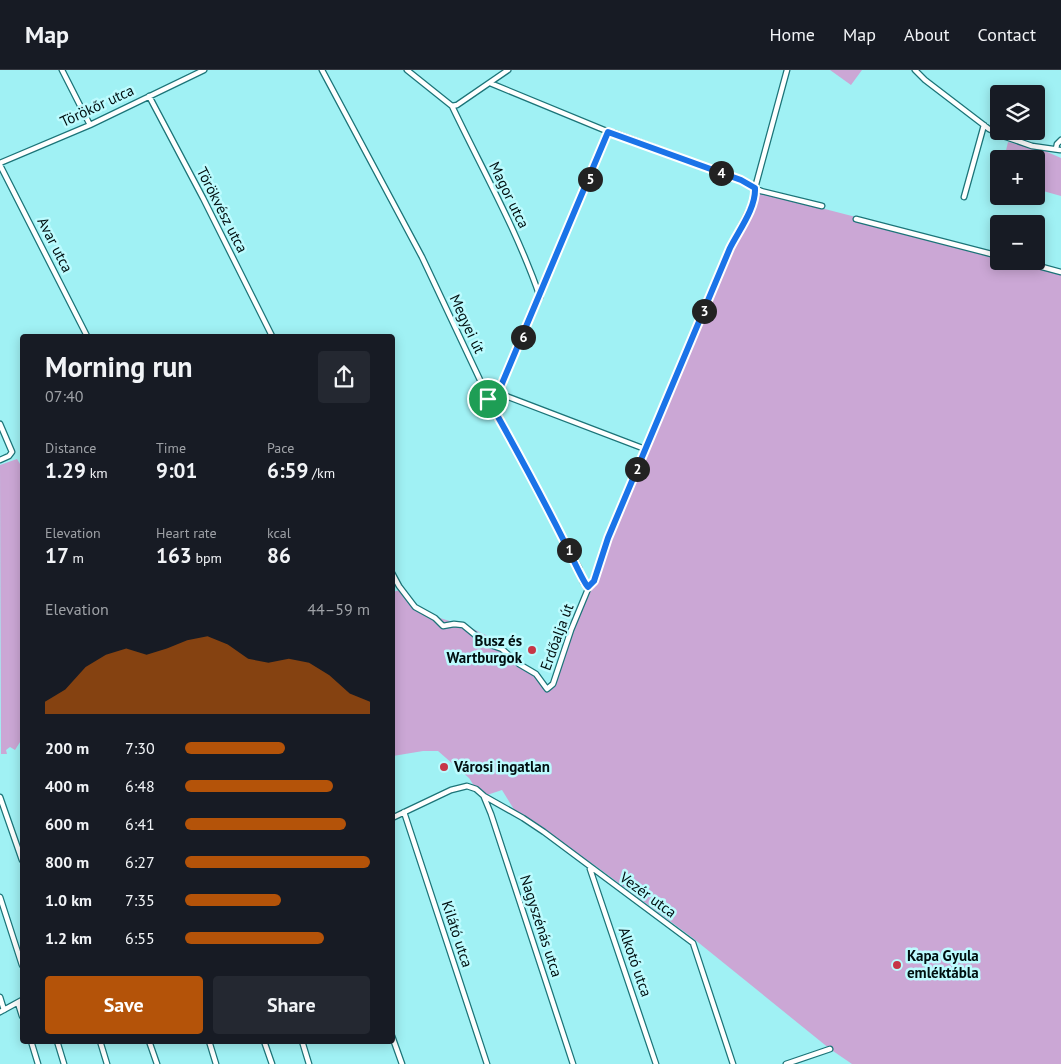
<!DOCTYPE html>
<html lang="en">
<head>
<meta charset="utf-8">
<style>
	body { margin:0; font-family:"PT Sans",sans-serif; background:#242831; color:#f1f3f6; height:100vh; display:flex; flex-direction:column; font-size:19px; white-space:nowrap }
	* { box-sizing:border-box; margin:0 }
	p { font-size:16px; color:#9ea1a6 }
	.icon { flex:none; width:28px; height:28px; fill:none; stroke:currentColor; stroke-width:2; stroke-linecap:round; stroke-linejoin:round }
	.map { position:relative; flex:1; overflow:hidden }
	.panel { position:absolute; left:20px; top:264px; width:375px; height:710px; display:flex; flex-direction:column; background:#171b24; border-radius:5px; box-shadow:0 2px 12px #0003 }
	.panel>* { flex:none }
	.fabs { position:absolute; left:990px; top:15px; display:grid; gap:10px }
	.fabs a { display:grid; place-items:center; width:55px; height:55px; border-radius:5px; background:#171b24; box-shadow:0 2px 12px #0003; font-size:25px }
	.pin { position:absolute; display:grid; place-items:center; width:42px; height:42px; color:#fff; margin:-21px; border:2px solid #fff; border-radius:50%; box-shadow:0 1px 5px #0007 }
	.km { position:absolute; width:25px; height:25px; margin:-12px; border-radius:50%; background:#222; color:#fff; font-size:14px; line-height:25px; text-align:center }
	.round { display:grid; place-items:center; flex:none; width:52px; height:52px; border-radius:5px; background:#242831 }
	.summary { display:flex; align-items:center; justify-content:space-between; height:85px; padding:0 25px }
	h1 { font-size:28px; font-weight:600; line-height:38px }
	.figures { display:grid; grid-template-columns:repeat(3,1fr); gap:8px; height:85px; padding:5px 25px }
	.figures div { display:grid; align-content:center }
	.figures b { font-size:21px; font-weight:600 }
	.figures small { font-size:14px; font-weight:400 }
	.figures p { font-size:14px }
	.chart { height:140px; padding:10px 25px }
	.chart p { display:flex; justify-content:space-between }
	.chart svg { width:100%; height:90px; margin-top:5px; fill:#b45309; opacity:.7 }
	.primary-button { display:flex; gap:10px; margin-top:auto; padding:10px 25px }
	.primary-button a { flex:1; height:58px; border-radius:5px; background:#b45309; color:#fff; font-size:20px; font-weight:600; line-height:58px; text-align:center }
	.primary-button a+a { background:#242831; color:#f1f3f6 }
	ul { padding:0 25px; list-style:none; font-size:16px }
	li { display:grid; grid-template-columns:80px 60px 1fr; align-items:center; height:38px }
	li i { height:12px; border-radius:6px; background:#b45309 }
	header { display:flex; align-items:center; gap:30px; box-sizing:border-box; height:70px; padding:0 25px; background:#171b24; border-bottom:1px solid #363941 }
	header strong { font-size:24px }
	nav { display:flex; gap:28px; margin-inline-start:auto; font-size:18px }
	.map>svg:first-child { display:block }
	.green { fill:#cba7d5 }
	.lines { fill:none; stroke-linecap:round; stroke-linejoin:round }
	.minor-casing { stroke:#1c7478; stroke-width:7 }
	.minor { stroke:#fff; stroke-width:4.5 }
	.route-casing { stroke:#fff; stroke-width:10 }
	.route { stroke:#1a73e8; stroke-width:6 }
	.poi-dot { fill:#c63647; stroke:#bcfbfe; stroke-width:2 }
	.labels { text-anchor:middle; stroke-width:5; stroke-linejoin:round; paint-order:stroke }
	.street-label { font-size:15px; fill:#000f10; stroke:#bcfbfe }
	.poi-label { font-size:15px; font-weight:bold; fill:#000f10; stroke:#bcfbfe; text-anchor:start }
</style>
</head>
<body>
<header>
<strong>Map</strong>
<nav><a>Home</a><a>Map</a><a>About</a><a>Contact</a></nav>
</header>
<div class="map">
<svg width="1061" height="994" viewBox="0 0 1061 994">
	<rect width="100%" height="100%" fill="#a0f1f4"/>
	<path class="green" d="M 830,0 L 862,0 L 851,15 Z
		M 1008,72 L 1045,81 L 1061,88 L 1061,126 L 1036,119 L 1036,89 L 1004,89 Z
		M 755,118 L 821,138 L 999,184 L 999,191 L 1026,191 L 1061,200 L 1061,994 L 852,994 L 830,979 L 694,869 L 597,797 L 515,741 L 502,720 L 484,726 L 476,719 L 469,708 L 438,681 L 423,681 L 393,686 L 393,522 L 403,519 L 417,537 L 427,544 L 469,557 L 494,569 L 521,590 L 547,619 L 551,616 L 604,480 L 730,178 L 749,141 Z
		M 17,389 L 22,397 L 22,669 L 15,680 L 10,677 L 6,680 L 7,684 L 1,684 L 0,395 Z"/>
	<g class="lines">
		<defs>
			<path id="minor" d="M 62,0 L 90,55
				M 322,0 L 422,187 L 489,329 L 541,426 L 579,498 L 583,512 L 588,517
				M 407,0 L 452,36 L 457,35 L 508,0
				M 915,0 L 925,10 L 989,59 L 1006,67 L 1032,76 L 1060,80
				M 490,13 L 609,62 L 615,63 L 741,110 L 761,121 L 822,136
				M 149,26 L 203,128 L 272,266
				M 452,36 C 482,99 517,160 540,227
				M 1056,79 L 1057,74 L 1061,70
				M 0,93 L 90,55 L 204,0
				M 0,95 L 87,266
				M 964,127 L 984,55
				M 856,149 L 999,186
				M 1020,191 L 1061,202
				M 498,323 L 645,379
				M 489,329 L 498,323 L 609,62
				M 0,354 L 12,382 L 9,386 L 0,390
				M 392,503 L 399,516 L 415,537 L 435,548 L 443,556 L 454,554 L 463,555 L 485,573 L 502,579 L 519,594 L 536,604 L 547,619 L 553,614 L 571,560 L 588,519 L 593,511 L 608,468 L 730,178 L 754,130 L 755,118 L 787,0
				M 0,727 L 22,790
				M 484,727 L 491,744 L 573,994
				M 404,742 L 487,994
				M 392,748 L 451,720 L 467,716 L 476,719 L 484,726 L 523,748 L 544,762 L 693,873 L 733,994
				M 590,799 L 656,994
				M 0,827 L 22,895
				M 0,927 L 4,940
				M 18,933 L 22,946
				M 0,942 L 22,930
				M 392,966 L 402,994
				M 31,971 L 38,994
				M 57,971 L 64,994
				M 100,971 L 107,994
				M 149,971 L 157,994
				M 209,971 L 216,994
				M 264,971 L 272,994
				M 302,971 L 309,994
				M 786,994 L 830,979"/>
		</defs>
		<use href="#minor" class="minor-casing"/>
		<use href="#minor" class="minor"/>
	</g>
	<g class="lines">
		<defs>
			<path id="route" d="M 608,62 L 741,110 L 755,118 C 756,138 739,160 730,178 L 608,468 L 594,511 L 588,517 C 583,512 570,482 565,473 C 541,425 515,377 488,329 L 498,323 Z"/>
		</defs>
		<use href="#route" class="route-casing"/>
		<use href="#route" class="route"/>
	</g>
	<g class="poi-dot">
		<circle cx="532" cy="580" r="5"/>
		<circle cx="444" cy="697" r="5"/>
		<circle cx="897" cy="895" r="5"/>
	</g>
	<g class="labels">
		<g class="street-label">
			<text transform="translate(97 36) rotate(-25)" y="5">Törökőr utca</text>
			<text transform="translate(509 125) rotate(64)" y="5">Magor utca</text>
			<text transform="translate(222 140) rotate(63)" y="5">Törökvész utca</text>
			<text transform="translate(55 175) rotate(63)" y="5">Avar utca</text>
			<text transform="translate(467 254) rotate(65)" y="5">Megyei út</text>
			<text transform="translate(557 567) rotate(-70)" y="5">Erdőalja út</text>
			<text transform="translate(648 825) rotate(36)" y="5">Vezér utca</text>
			<text transform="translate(541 856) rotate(72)" y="5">Nagyszénás utca</text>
			<text transform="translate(457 864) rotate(72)" y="5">Kilátó utca</text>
			<text transform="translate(635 892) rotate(71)" y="5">Alkotó utca</text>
		</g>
		<g class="poi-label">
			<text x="522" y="576" text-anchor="end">Busz és<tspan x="522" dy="17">Wartburgok</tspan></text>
			<text x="454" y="702">Városi ingatlan</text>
			<text x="907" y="891">Kapa Gyula<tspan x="907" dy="17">emléktábla</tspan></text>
		</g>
	</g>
</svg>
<div class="fabs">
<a><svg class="icon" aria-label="layers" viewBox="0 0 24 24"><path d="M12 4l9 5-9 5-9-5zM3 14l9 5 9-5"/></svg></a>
<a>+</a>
<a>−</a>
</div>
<div class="pin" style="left:488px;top:329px;background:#1e9e55"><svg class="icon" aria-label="arrive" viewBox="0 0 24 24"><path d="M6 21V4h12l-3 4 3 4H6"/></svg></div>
<b class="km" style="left:569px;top:480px">1</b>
<b class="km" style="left:637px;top:399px">2</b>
<b class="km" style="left:704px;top:241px">3</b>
<b class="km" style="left:721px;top:103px">4</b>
<b class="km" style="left:590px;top:109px">5</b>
<b class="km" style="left:523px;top:267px">6</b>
<section class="panel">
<div class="summary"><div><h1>Morning run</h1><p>07:40</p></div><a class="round"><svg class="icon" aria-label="share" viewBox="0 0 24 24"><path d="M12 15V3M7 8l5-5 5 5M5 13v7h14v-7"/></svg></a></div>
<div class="figures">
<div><p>Distance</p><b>1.29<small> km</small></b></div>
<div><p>Time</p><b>9:01</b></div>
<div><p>Pace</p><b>6:59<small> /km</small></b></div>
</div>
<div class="figures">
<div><p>Elevation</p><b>17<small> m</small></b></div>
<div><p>Heart rate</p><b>163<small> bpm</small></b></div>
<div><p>kcal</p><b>86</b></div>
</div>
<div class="chart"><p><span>Elevation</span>44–59 m</p>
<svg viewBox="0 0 160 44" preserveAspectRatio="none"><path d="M0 44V38L10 32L20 21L30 15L40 12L50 15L60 12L70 8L80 6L90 10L100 17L110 19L120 17L130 19L140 25L150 34L160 38V44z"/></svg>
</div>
<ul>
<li><b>200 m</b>7:30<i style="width:54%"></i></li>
<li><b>400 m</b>6:48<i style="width:80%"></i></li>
<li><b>600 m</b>6:41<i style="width:87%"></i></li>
<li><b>800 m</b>6:27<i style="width:100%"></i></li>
<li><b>1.0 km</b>7:35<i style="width:52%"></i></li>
<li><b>1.2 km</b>6:55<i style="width:75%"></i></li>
</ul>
<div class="primary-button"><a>Save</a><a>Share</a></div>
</section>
</div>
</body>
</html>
